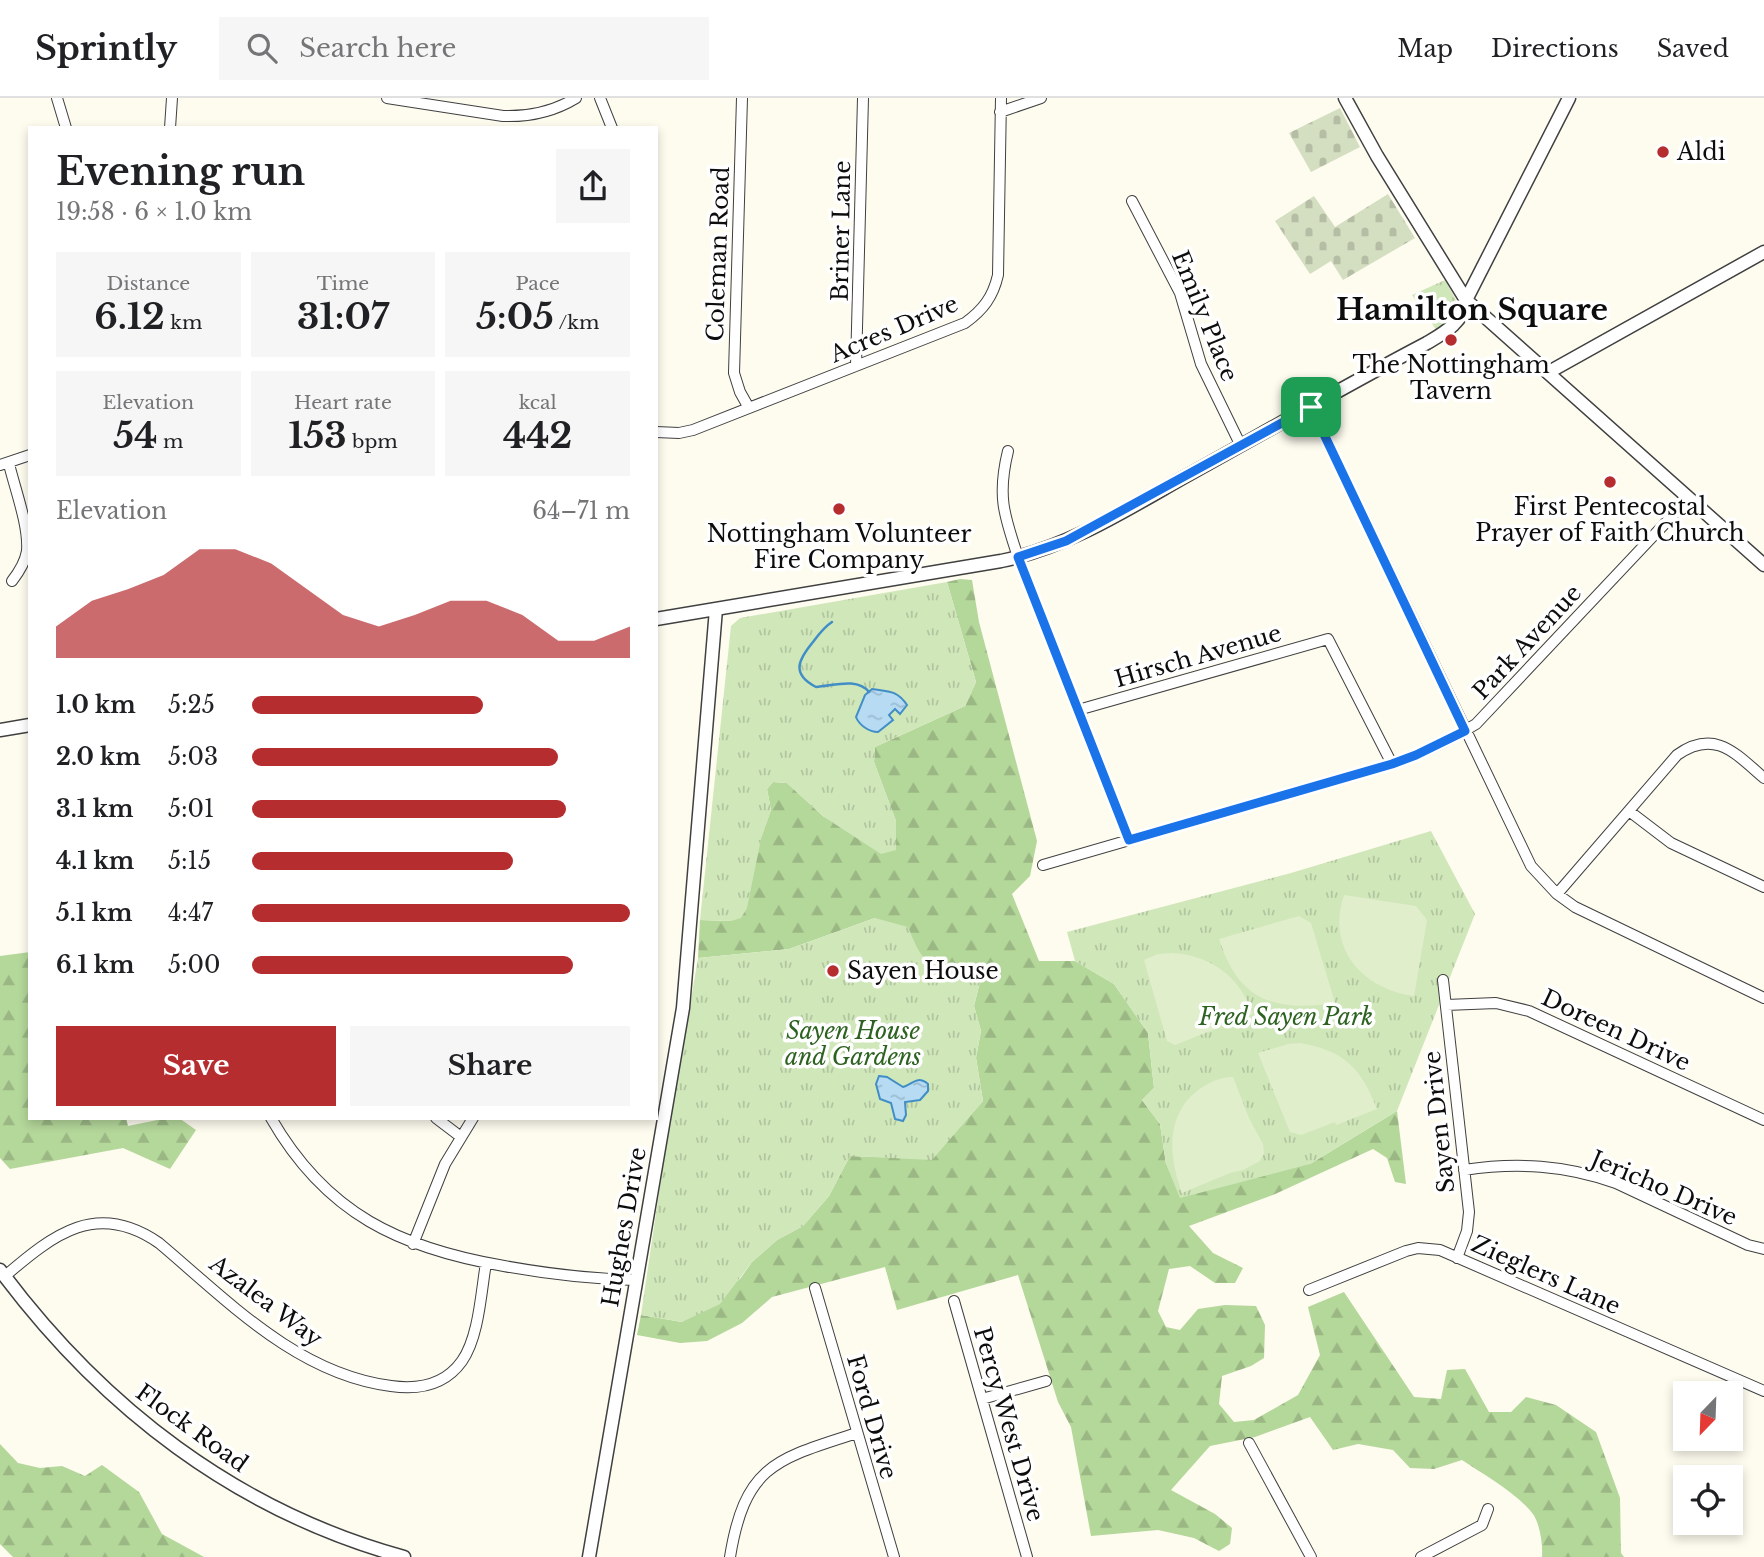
<!DOCTYPE html>
<html lang="en">
<head>
<meta charset="utf-8">
<style>
	body { margin:0; font-family:"Libre Baskerville",serif; background:#f6f6f6; color:#202124; height:100vh; display:flex; flex-direction:column; font-size:26px; white-space:nowrap }
	* { box-sizing:border-box; margin:0 }
	p { font-size:23px; color:#757577 }
	.icon { flex:none; width:38px; height:38px; fill:none; stroke:currentColor; stroke-width:2; stroke-linecap:round; stroke-linejoin:round }
	.map { position:relative; flex:1; overflow:hidden }
	.details { position:absolute; left:28px; top:28px; width:630px; height:994px; display:flex; flex-direction:column; background:#fff; border-radius:0px; box-shadow:0 4px 10px #0003 }
	.details>* { flex:none }
	.needle { width:46px; rotate:203deg }
	.fabs { position:absolute; left:1673px; top:1283px; display:grid; gap:14px }
	.fabs a { display:grid; place-items:center; width:70px; height:70px; border-radius:0px; background:#fff; box-shadow:0 4px 10px #0003; font-size:35px }
	.pin { position:absolute; display:grid; place-items:center; width:60px; height:60px; color:#fff; margin:-30px; border-radius:14px; box-shadow:0 4px 10px #0006 }
	.round { display:grid; place-items:center; flex:none; width:74px; height:74px; border-radius:0px; background:#f6f6f6 }
	.headline { display:flex; align-items:center; justify-content:space-between; height:119px; padding:0 28px }
	h1 { font-size:38px; font-weight:800; line-height:52px }
	.figures { display:grid; grid-template-columns:repeat(3,1fr); gap:10px; height:119px; padding:7px 28px }
	.figures div { display:grid; align-content:center; border-radius:0px; background:#f6f6f6; text-align:center }
	.figures b { font-size:35px; font-weight:800 }
	.figures small { font-size:19px; font-weight:400 }
	.figures p { font-size:19px }
	.chart { height:196px; padding:14px 28px }
	.chart p { display:flex; justify-content:space-between }
	.chart svg { width:100%; height:126px; margin-top:7px; fill:#b62d30; opacity:.7 }
	.primary-button { display:flex; gap:14px; margin-top:auto; padding:14px 28px }
	.primary-button a { flex:1; height:80px; border-radius:0px; background:#b62d30; color:#fff; font-size:28px; font-weight:800; line-height:80px; text-align:center }
	.primary-button a+a { background:#f6f6f6; color:#202124 }
	ul { padding:0 28px; list-style:none; font-size:23px }
	li { display:grid; grid-template-columns:112px 84px 1fr; align-items:center; height:52px }
	li i { height:18px; border-radius:9px; background:#b62d30 }
	header { display:flex; align-items:center; gap:42px; box-sizing:border-box; height:98px; padding:0 35px; background:#fff; border-bottom:2px solid #e0e0e0 }
	header strong { font-size:33px }
	nav { display:flex; gap:38px; margin-inline-start:auto; font-size:24px }
	.search { width:490px; height:63px; background:#f6f6f6; display:flex; align-items:center; gap:18px; box-sizing:border-box; padding:0 24px; border-radius:0px; color:#757577; font-size:26px }
	.map>svg:first-child { display:block }
	.forest { fill:url(#forest-firs) }
	.cemetery { fill:url(#cemetery-stones) }
	.park { fill:url(#park-tufts) }
	.pitch { fill:#e1eecb }
	.water { fill:url(#water-ripples); stroke:#418ec6; stroke-width:2 }
	.lines { fill:none; stroke-linecap:round; stroke-linejoin:round }
	.stream { stroke:#418ec6; stroke-width:2.5 }
	.minor-casing { stroke:#404040; stroke-width:12 }
	.tertiary-casing { stroke:#404040; stroke-width:15 }
	.minor { stroke:#fff; stroke-width:10 }
	.tertiary { stroke:#fff; stroke-width:12 }
	.route-casing { stroke:#fff; stroke-width:14 }
	.route { stroke:#1a73e8; stroke-width:9 }
	.poi-dot { fill:#b62d30; stroke:#fff; stroke-width:2.5 }
	.labels { text-anchor:middle; stroke-width:7; stroke-linejoin:round; paint-order:stroke }
	.poi-label { font-size:23px; fill:#0d0d0d; stroke:#fff }
	.street-label { font-size:23px; fill:#0d0d0d; stroke:#fff }
	.park-label { font-size:23px; font-style:italic; fill:#2d6221; stroke:#fff }
	.district-label { font-size:30px; font-weight:bold; fill:#0d0d0d; stroke:#fff }
</style>
</head>
<body>
<header>
<strong>Sprintly</strong>
<div class="search"><svg class="icon" aria-label="search" viewBox="0 0 24 24"><circle cx="10" cy="10" r="6"/><path d="M15 15l6 6"/></svg>Search here</div>
<nav><a>Map</a><a>Directions</a><a>Saved</a></nav>
</header>
<div class="map">
<svg width="1764" height="1459" viewBox="0 0 1764 1459">
	<defs>
		<pattern id="forest-firs" width="22" height="20" patternUnits="userSpaceOnUse" patternTransform="scale(1.75)"><rect width="22" height="20" fill="#b4d79a"/><path d="M5 1l3.5 6h-7zM16 11l3.5 6h-7z" fill="#9ab784"/></pattern>
		<pattern id="cemetery-stones" width="16" height="16" patternUnits="userSpaceOnUse" patternTransform="scale(1.75)"><rect width="16" height="16" fill="#d4dfc1"/><path d="M2 7V4a2 2 0 0 1 4 0v3zM10 15v-3a2 2 0 0 1 4 0v3z" fill="#b5bea5"/></pattern>
		<pattern id="park-tufts" width="24" height="20" patternUnits="userSpaceOnUse" patternTransform="scale(1.75)"><rect width="24" height="20" fill="#d0e7ba"/><path d="M3 7l-1-3M5 7V3M7 7l1-3M15 17l-1-3M17 17v-4M19 17l1-3" fill="none" stroke="#b1c59f"/></pattern>
		<pattern id="water-ripples" width="26" height="14" patternUnits="userSpaceOnUse" patternTransform="scale(1.75)"><rect width="26" height="14" fill="#b6dbf3"/><path d="M2 4q2-2 4 0t4 0M15 11q2-2 4 0t4 0" fill="none" stroke="#9bbbcf"/></pattern>
	</defs>
	<rect width="100%" height="100%" fill="#fefbef"/>
	<path class="forest" d="M 960,481 L 972,482 L 979,524 L 1037,743 L 1030,778 L 1012,796 L 1039,863 L 1075,863 L 1114,886 L 1148,935 L 1154,990 L 1142,1002 L 1160,1026 L 1166,1066 L 1310,1066 L 1397,1013 L 1406,1086 L 1395,1084 L 1387,1060 L 1373,1051 L 1273,1097 L 1189,1128 L 1213,1155 L 1243,1170 L 1235,1185 L 1215,1185 L 1190,1168 L 1169,1171 L 1158,1213 L 1166,1229 L 1180,1232 L 1198,1211 L 1225,1207 L 1256,1208 L 1265,1227 L 1264,1260 L 1251,1268 L 1222,1278 L 1219,1306 L 1234,1324 L 1254,1322 L 1298,1297 L 1320,1257 L 1308,1209 L 1344,1194 L 1414,1299 L 1441,1301 L 1447,1272 L 1465,1271 L 1489,1314 L 1511,1314 L 1526,1299 L 1556,1307 L 1596,1334 L 1620,1400 L 1621,1455 L 1624,1459 L 1542,1459 C 1543,1447 1540,1426 1533,1416 C 1518,1396 1483,1376 1462,1362 L 1434,1371 L 1410,1370 L 1393,1352 L 1358,1346 L 1333,1352 L 1310,1319 L 1255,1339 L 1210,1348 L 1171,1392 L 1215,1416 L 1232,1430 L 1230,1446 L 1219,1453 L 1194,1440 L 1158,1432 L 1091,1438 L 1071,1329 L 1058,1304 L 1018,1177 L 897,1212 L 885,1169 L 772,1199 L 742,1225 L 707,1243 L 680,1245 L 637,1237 L 641,1217 L 682,1224 L 740,1181 L 752,1164 L 777,1142 L 803,1128 L 829,1098 L 850,1058 L 932,1061 L 983,1003 L 976,960 L 981,933 L 974,908 L 981,880 L 964,865 L 932,865 L 920,858 L 875,820 L 789,851 L 698,860 L 700,822 L 731,823 L 771,712 L 767,691 L 773,684 L 787,685 L 824,719 L 896,723 L 874,664 L 875,649 L 965,608 L 976,584 L 947,484 Z
		M 30,854 L 30,1020 L 126,1020 L 128,1028 L 167,1020 L 179,1020 L 196,1032 L 170,1071 L 123,1050 L 10,1071 L 0,1060 L 0,858 Z
		M 0,1346 L 18,1365 L 40,1370 L 62,1368 L 85,1378 L 102,1367 L 139,1394 L 162,1436 L 204,1459 L 13,1459 L 0,1446 Z"/>
	<path class="cemetery" d="M 1340,10 L 1360,49 L 1311,74 L 1289,35 Z
		M 1388,96 L 1415,140 L 1343,182 L 1331,163 L 1310,176 L 1275,123 L 1314,98 L 1335,129 Z"/>
	<path class="park" d="M 1445,182 L 1457,204 L 1449,220 L 1437,233 L 1412,197 Z
		M 947,484 L 976,584 L 965,608 L 875,649 L 874,664 L 896,723 L 896,752 L 881,756 L 824,719 L 787,685 L 773,684 L 767,691 L 771,712 L 761,741 L 747,810 L 741,820 L 731,823 L 700,822 L 731,528 L 740,520 Z
		M 1431,733 L 1475,816 L 1397,1013 L 1310,1066 L 1180,1100 L 1166,1066 L 1160,1026 L 1142,1002 L 1154,990 L 1148,935 L 1114,886 L 1075,863 L 1067,834 L 1291,775 Z
		M 875,820 L 908,829 C 924,867 923,865 964,865 L 981,880 L 974,908 L 981,933 L 976,960 L 983,1003 L 932,1062 L 850,1058 L 829,1098 L 803,1128 L 777,1142 L 752,1164 L 720,1206 L 682,1224 L 641,1217 L 663,1068 L 698,860 L 789,851 Z"/>
	<path class="pitch" d="M 1344,797 L 1416,808 L 1427,822 L 1414,898 C 1362,891 1326,850 1344,797 Z
		M 1299,818 L 1311,825 L 1335,905 C 1274,914 1239,903 1219,841 Z
		M 1172,855 C 1211,857 1240,879 1253,916 L 1175,947 L 1167,943 L 1144,862 L 1158,856 Z
		M 1300,945 C 1345,953 1361,970 1377,1011 L 1336,1027 L 1335,1024 L 1301,1037 L 1290,1034 L 1258,955 L 1288,946 Z
		M 1233,979 L 1249,1020 L 1263,1046 L 1264,1055 L 1260,1063 L 1243,1072 L 1230,1075 L 1182,1095 C 1169,1060 1165,1018 1197,993 C 1208,985 1219,979 1233,979 Z"/>
	<path class="water" d="M 872,591 C 889,594 897,592 907,607 L 900,616 L 895,611 L 889,617 L 893,622 L 878,634 C 869,634 859,627 856,619 L 865,597 Z
		M 879,978 L 887,979 L 903,989 C 913,986 917,977 928,986 L 928,993 L 920,1002 L 905,1004 L 906,1017 L 903,1023 L 895,1021 L 891,1005 L 880,1001 L 876,986 Z"/>
	<g class="lines">
		<path class="stream" d="M 832,524 C 824,529 819,536 813,544 C 798,562 791,576 816,589 C 833,588 857,579 869,594"/>
		<defs>
			<path id="minor" d="M 57,0 L 66,30
				M 387,0 L 503,18 C 530,19 553,14 576,0
				M 600,0 L 612,30
				M 742,0 L 734,275 L 740,294 L 749,310
				M 1000,14 L 1041,0
				M 170,30 L 172,0
				M 1132,103 L 1180,195 L 1201,266 L 1241,348
				M 856,268 L 863,0
				M 1311,309 L 1531,768 L 1557,796 L 1575,809 L 1764,900
				M 656,334 L 679,335 L 693,332 L 965,225 C 983,212 993,199 998,177 L 1001,0
				M 1008,353 C 997,398 1004,417 1018,459 L 1129,742
				M 9,366 C 15,391 29,428 27,453 C 25,465 19,474 12,483
				M 0,367 L 30,357
				M 1078,612 L 1328,541 L 1392,666
				M 1629,713 L 1671,745 L 1764,789
				M 1043,767 L 1392,666 C 1421,656 1449,643 1476,626 L 1689,400
				M 1557,796 L 1677,657 C 1715,630 1736,656 1764,680
				M 1443,882 L 1469,1114 L 1467,1133 L 1457,1160
				M 1446,907 L 1496,905 L 1529,913 L 1764,1022
				M 271,1020 C 326,1116 400,1150 504,1168 C 548,1176 592,1181 636,1182
				M 436,1020 L 461,1039
				M 1464,1072 C 1517,1064 1565,1067 1616,1085 L 1748,1147 L 1764,1151
				M 413,1146 L 445,1066 L 473,1020
				M 5,1178 C 54,1136 97,1102 159,1145 C 228,1203 297,1276 391,1288 C 419,1292 445,1287 462,1263 C 479,1239 481,1194 486,1165
				M 815,1190 L 894,1459
				M 1309,1192 L 1406,1153 L 1418,1150 L 1440,1152 L 1764,1293
				M 954,1203 L 1027,1459
				M 982,1301 L 1046,1283
				M 1249,1345 L 1311,1459
				M 730,1459 C 745,1367 776,1361 857,1335
				M 1421,1459 L 1482,1427 L 1488,1411"/>
			<path id="tertiary" d="M 1345,0 L 1377,58 L 1466,202 L 1764,467
				M 1549,274 L 1764,154
				M 656,521 L 1001,463 C 1065,450 1123,414 1179,382 C 1262,336 1343,289 1427,245 C 1444,235 1464,224 1466,202 L 1569,0
				M 0,632 L 30,627
				M 0,1172 C 102,1309 236,1413 404,1459
				M 589,1459 L 683,910 L 716,511"/>
		</defs>
		<use href="#minor" class="minor-casing"/>
		<use href="#tertiary" class="tertiary-casing"/>
		<use href="#minor" class="minor"/>
		<use href="#tertiary" class="tertiary"/>
	</g>
	<g class="lines">
		<defs>
			<path id="route" d="M 1311,309 L 1465,633 L 1416,657 L 1392,666 L 1129,742 L 1018,459 L 1066,443 Z"/>
		</defs>
		<use href="#route" class="route-casing"/>
		<use href="#route" class="route"/>
	</g>
	<g class="poi-dot">
		<circle cx="1663" cy="54" r="7"/>
		<circle cx="1451" cy="242" r="7"/>
		<circle cx="1610" cy="384" r="7"/>
		<circle cx="839" cy="411" r="7"/>
		<circle cx="833" cy="873" r="7"/>
	</g>
	<g class="labels">
		<g class="poi-label">
			<text x="1677" y="62" text-anchor="start">Aldi</text>
			<text x="1451" y="275">The Nottingham<tspan x="1451" dy="26">Tavern</tspan></text>
			<text x="1610" y="417">First Pentecostal<tspan x="1610" dy="26">Prayer of Faith Church</tspan></text>
			<text x="839" y="444">Nottingham Volunteer<tspan x="839" dy="26">Fire Company</tspan></text>
			<text x="847" y="881" text-anchor="start">Sayen House</text>
		</g>
		<g class="street-label">
			<text transform="translate(841 133) rotate(-89)" y="8">Briner Lane</text>
			<text transform="translate(718 156) rotate(-88)" y="8">Coleman Road</text>
			<text transform="translate(1205 218) rotate(68)" y="8">Emily Place</text>
			<text transform="translate(894 231) rotate(-23)" y="8">Acres Drive</text>
			<text transform="translate(1527 544) rotate(-47)" y="8">Park Avenue</text>
			<text transform="translate(1198 558) rotate(-16)" y="8">Hirsch Avenue</text>
			<text transform="translate(1616 932) rotate(25)" y="8">Doreen Drive</text>
			<text transform="translate(1439 1024) rotate(-96)" y="8">Sayen Drive</text>
			<text transform="translate(1664 1090) rotate(23)" y="8">Jericho Drive</text>
			<text transform="translate(624 1129) rotate(-80)" y="8">Hughes Drive</text>
			<text transform="translate(1546 1177) rotate(24)" y="8">Zieglers Lane</text>
			<text transform="translate(266 1203) rotate(37)" y="8">Azalea Way</text>
			<text transform="translate(872 1319) rotate(74)" y="8">Ford Drive</text>
			<text transform="translate(1009 1326) rotate(74)" y="8">Percy West Drive</text>
			<text transform="translate(192 1330) rotate(36)" y="8">Flock Road</text>
		</g>
		<g class="park-label">
			<text x="1286" y="927">Fred Sayen Park</text>
			<text x="853" y="941">Sayen House<tspan x="853" dy="26">and Gardens</tspan></text>
		</g>
		<g class="district-label">
			<text x="1472" y="222">Hamilton Square</text>
		</g>
	</g>
</svg>
<div class="fabs">
<a><svg class="needle" viewBox="-14 -14 28 28"><path d="M0-13l5 13h-10z" fill="#e53935"/><path d="M0 13l5-13h-10z" fill="#757577"/></svg></a>
<a><svg class="icon" aria-label="locate" viewBox="0 0 24 24"><circle cx="12" cy="12" r="6"/><path d="M12 2v4M12 18v4M2 12h4M18 12h4"/></svg></a>
</div>
<div class="pin" style="left:1311px;top:309px;background:#1e9e55"><svg class="icon" aria-label="arrive" viewBox="0 0 24 24"><path d="M6 21V4h12l-3 4 3 4H6"/></svg></div>
<section class="details">
<div class="headline"><div><h1>Evening run</h1><p>19:58 · 6 × 1.0 km</p></div><a class="round"><svg class="icon" aria-label="share" viewBox="0 0 24 24"><path d="M12 15V3M7 8l5-5 5 5M5 13v7h14v-7"/></svg></a></div>
<div class="figures">
<div><p>Distance</p><b>6.12<small> km</small></b></div>
<div><p>Time</p><b>31:07</b></div>
<div><p>Pace</p><b>5:05<small> /km</small></b></div>
</div>
<div class="figures">
<div><p>Elevation</p><b>54<small> m</small></b></div>
<div><p>Heart rate</p><b>153<small> bpm</small></b></div>
<div><p>kcal</p><b>442</b></div>
</div>
<div class="chart"><p><span>Elevation</span>64–71 m</p>
<svg viewBox="0 0 160 44" preserveAspectRatio="none"><path d="M0 44V33L10 24L20 20L30 15L40 6L50 6L60 11L70 20L80 29L90 33L100 29L110 24L120 24L130 29L140 38L150 38L160 33V44z"/></svg>
</div>
<ul>
<li><b>1.0 km</b>5:25<i style="width:61%"></i></li>
<li><b>2.0 km</b>5:03<i style="width:81%"></i></li>
<li><b>3.1 km</b>5:01<i style="width:83%"></i></li>
<li><b>4.1 km</b>5:15<i style="width:69%"></i></li>
<li><b>5.1 km</b>4:47<i style="width:100%"></i></li>
<li><b>6.1 km</b>5:00<i style="width:85%"></i></li>
</ul>
<div class="primary-button"><a>Save</a><a>Share</a></div>
</section>
</div>
</body>
</html>
